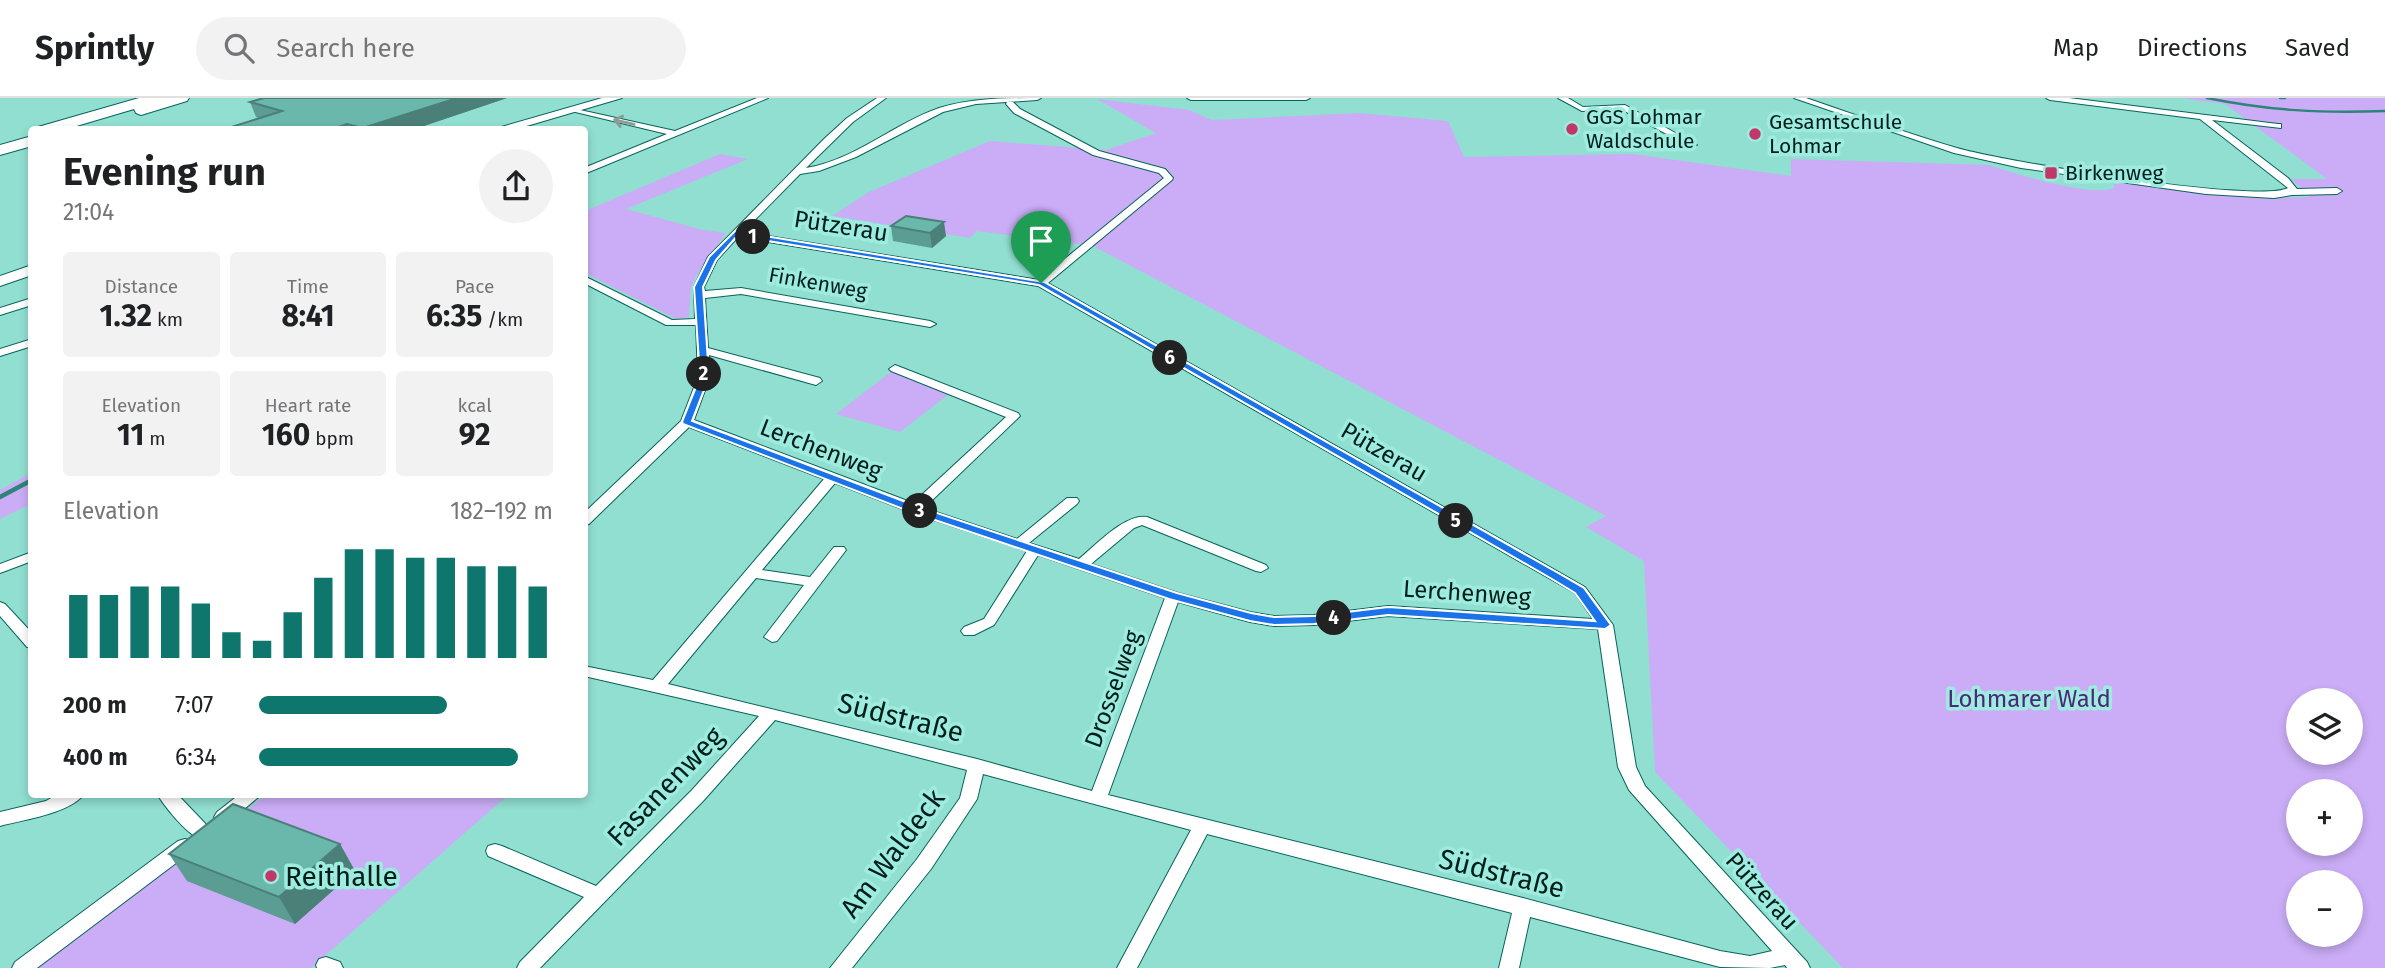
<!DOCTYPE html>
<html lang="en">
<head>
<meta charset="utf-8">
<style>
	body { margin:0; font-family:"Fira Sans",sans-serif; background:#f2f2f2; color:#202124; height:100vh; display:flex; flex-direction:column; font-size:26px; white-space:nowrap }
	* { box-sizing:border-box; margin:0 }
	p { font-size:23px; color:#757577 }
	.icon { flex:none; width:38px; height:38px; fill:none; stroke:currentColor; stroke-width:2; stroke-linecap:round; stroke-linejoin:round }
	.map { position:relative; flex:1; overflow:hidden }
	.details { position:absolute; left:28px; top:28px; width:560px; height:672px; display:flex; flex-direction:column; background:#fff; border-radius:7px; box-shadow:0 4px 10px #0003 }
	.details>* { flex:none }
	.controls { position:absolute; left:2286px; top:590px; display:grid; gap:14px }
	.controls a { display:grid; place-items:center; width:77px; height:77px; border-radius:50%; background:#fff; box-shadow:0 4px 10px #0003; font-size:35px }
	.pin { position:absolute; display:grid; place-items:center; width:60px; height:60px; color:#fff; margin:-72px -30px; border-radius:50% 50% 50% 0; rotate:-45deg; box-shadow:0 0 7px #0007 }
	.pin .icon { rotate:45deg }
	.km { position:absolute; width:35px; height:35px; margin:-18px; border-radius:50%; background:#222; color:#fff; font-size:19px; line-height:35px; text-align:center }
	.round { display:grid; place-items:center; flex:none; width:74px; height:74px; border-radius:37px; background:#f2f2f2 }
	.head { display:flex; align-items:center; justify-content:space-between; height:119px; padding:0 35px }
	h1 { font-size:38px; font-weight:700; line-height:52px }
	.stats { display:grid; grid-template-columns:repeat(3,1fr); gap:10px; height:119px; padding:7px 35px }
	.stats div { display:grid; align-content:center; border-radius:7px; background:#f2f2f2; text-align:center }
	.stats b { font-size:30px; font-weight:700 }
	.stats small { font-size:19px; font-weight:400 }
	.stats p { font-size:19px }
	.chart { height:196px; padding:14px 35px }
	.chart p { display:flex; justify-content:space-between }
	.chart svg { width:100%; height:126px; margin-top:7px; stroke:#0f766e; stroke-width:6 }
	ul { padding:0 35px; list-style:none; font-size:23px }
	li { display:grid; grid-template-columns:112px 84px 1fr; align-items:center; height:52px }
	li i { height:18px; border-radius:9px; background:#0f766e }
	header { display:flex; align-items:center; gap:42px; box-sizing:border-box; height:98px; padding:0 35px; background:#fff; border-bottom:2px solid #e0e0e0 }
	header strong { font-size:33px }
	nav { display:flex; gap:38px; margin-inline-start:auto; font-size:24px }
	.search { width:490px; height:63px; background:#f2f2f2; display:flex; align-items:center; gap:18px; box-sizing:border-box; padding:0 24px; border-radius:38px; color:#757577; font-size:26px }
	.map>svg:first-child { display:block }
	.green { fill:#caadf6; fill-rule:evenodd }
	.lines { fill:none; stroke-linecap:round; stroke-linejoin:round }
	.stream-far1 { stroke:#2d8478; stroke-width:2.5 }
	.stream { stroke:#2d8478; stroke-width:4.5 }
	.street-casing { stroke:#06645a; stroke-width:2 }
	.secondary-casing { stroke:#06645a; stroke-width:2 }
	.highway-casing { stroke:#06645a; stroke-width:2 }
	.street { fill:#fff; fill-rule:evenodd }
	.secondary { fill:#fff; fill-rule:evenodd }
	.highway { fill:#fff; fill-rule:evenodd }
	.wall { fill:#5b9d93 }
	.shaded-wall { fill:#4a8078 }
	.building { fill:#6ab7ab; stroke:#4a8078; stroke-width:2 }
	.oneway { stroke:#8c9a98 }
	.route { fill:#1a73e8; stroke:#fff; stroke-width:2; fill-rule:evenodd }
	.poi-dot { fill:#c2366a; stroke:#9eecdf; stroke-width:2.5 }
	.labels { text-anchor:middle; stroke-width:7; stroke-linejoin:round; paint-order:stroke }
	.far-poi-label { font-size:21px; fill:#001e1a; stroke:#9eecdf; text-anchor:start }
	.far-street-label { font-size:21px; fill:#001e1a; stroke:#9eecdf }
	.street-label { font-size:24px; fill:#001e1a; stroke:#9eecdf }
	.park-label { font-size:24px; fill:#4e2779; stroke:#9eecdf }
	.near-street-label { font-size:28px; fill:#001e1a; stroke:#9eecdf }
	.near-poi-label { font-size:28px; fill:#001e1a; stroke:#9eecdf; text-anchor:start }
</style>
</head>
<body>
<header>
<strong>Sprintly</strong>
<div class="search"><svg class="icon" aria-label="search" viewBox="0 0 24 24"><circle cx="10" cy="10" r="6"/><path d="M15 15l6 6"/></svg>Search here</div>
<nav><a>Map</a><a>Directions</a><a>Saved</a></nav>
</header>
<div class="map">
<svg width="2385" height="870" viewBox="0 0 2385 870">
	<rect width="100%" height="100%" fill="#91dfd1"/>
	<path class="green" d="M 2181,0 L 2385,0 L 2385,870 L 1843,870 L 1655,674 L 1644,463 L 1586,429 L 1606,418 L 1093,148 L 977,133 L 970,140 L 832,118 L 869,94 L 990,43 L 1106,52 L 1156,35 L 1097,1 L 1189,12 L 1212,22 L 1359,15 L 1448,23 L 1464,59 L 1632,56 L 1791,78 L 1791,61 L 1989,67 C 2015,76 2090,99 2114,90 L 2114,83 L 2260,100 L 2310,99 L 2291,81 L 2327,81 L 2225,6 ZM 2298,602 L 2350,602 L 2350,654 L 2298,654 ZM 2298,693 L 2350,693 L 2350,746 L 2298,746 ZM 2298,784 L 2350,784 L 2350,836 L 2298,836 Z
		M 720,56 L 748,61 L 626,111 L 703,132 L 726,135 L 696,178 L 691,190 L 689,219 L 676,221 L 585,175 L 585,113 Z
		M 892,273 L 949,296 L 900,334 L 836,316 Z
		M 31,375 L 31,406 L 0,421 L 0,392 Z
		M 266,697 L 508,697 L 311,870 L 32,870 Z"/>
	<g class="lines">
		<path class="stream-far1" d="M 2207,0 C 2271,13 2320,15 2385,13
			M 2280,0 L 2285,0"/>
		<path class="stream" d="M 0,399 L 32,382"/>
		<defs>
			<path id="street" d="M 757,0 L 768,0 L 584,76 L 584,70 L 667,36 L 567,12 L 571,10 L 675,33 Z
				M 877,0 L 886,0 L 853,24 L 806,70 C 855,62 893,26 939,10 C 972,0 1006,0 1041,0 L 1037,2 L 976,6 L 943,14 L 856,59 L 819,73 L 800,76 L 743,134 L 1039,182 L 1164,80 L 1159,75 L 1093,57 L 1014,15 L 1006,6 L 1007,4 L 1013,4 L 1020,11 L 1099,53 L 1165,71 L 1173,80 L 1172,82 L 1048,185 L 1585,489 L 1613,527 L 1636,669 L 1645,688 L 1807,864 L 1810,870 L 1787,870 L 1785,867 L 1770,870 L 1720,869 L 1530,819 L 1519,870 L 1499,870 L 1512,815 L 1207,736 L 1137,870 L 1117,870 L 1191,732 L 983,676 L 977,701 L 931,771 L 852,870 L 830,870 L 917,761 L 960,700 L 967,672 L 775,622 L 704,702 L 540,870 L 517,870 L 520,864 L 584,799 L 488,758 L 486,753 L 488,748 L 495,746 L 502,748 L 596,788 L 692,692 L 759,618 L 584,578 L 584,568 L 653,582 L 824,381 L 689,329 L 589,426 L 584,427 L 584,415 L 681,323 L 698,279 L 696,227 L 666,227 L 584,185 L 584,178 L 672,222 L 695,221 L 694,189 L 708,159 L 824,41 L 847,20 ZM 738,139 L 1038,188 L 1575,495 L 1593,521 L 1388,508 L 1314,517 L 1274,518 L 1250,514 L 1178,495 L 1091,466 L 1134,430 L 1142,427 L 1256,473 L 1261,474 L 1268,470 L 1266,467 L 1147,419 C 1125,415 1095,448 1079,461 L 1029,445 L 1077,406 L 1079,403 L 1077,400 L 1067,400 L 1017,441 L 924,410 L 1020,318 L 1018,315 L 895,267 L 889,271 L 891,273 L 1006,319 L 913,405 L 694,322 L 710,279 L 709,257 L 816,287 L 822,283 L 820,280 L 708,250 L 705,200 L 741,196 L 930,229 L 936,226 L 930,223 L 741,190 L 705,193 L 704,189 L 717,162 ZM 835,385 L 910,414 L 1027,453 L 984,521 L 964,529 L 961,533 L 964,537 L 974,537 L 994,527 L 1038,457 L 1165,500 L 1092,693 L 977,661 L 668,586 L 756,480 L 804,487 L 764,539 L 772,544 L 777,543 L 846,452 L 844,449 L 834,449 L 810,479 L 762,472 ZM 1178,504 L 1250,524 L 1274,528 L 1314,527 L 1388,518 L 1598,531 L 1618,669 L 1629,692 L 1772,853 L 1750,858 L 1720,853 L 1523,800 L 1108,697 Z
				M 1187,0 L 1310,0 L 1306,2 L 1191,2 Z
				M 1558,0 L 1568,0 L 1583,9 L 1625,7 L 1697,47 L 1690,49 L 1621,11 L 1582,13 Z
				M 1794,0 L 1806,0 C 1856,17 1906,35 1957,50 C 2001,63 2258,106 2288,90 L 2200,21 L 2050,2 L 2046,0 L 2069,0 L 2278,26 L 2281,26 L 2281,30 L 2212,22 L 2288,80 L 2297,91 L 2337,90 L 2342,93 L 2337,96 L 2292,97 L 2274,100 L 2206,96 L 2021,70 L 1954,55 Z
				M 32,200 L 32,207 L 0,217 L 0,210 Z
				M 32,241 L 32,248 L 0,258 L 0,251 Z
				M 32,454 L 32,463 L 0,475 L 0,466 Z
				M 0,504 L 5,506 L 32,535 L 32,550 L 27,549 L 0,518 Z
				M 58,696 L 84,696 C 71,715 22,722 0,728 L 0,714 L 46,703 Z
				M 157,696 L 177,696 L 218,739 L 215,744 C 197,750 167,712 157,696 Z
				M 240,696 L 262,696 L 229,724 L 223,726 L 217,724 L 214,719 L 217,714 Z
				M 185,741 L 192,743 L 194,748 L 192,753 L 37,870 L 12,870 L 15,864 L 178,743 Z
				M 326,859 L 340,864 L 343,870 L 317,870 L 316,867 L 319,861 Z"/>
			<path id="secondary" d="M 602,0 L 622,0 L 513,32 L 491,32 Z
				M 32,167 L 32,177 L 0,188 L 0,178 Z"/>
			<path id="highway" d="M 139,0 L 189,0 L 187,3 L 141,17 L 136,15 L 134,11 L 63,32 L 37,32 L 38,29 Z
				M 32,38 L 32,48 L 0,57 L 0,47 Z"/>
		</defs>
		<use href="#street" class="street-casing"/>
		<use href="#secondary" class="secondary-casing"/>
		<use href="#highway" class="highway-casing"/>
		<use href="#street" class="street"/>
		<use href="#secondary" class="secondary"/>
		<use href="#highway" class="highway"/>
	</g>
	<path class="wall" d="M 264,0 L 507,0 L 412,32 L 222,32 L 260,20 L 256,19 L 250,4 Z
		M 906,118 L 946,138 L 932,150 L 893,143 L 891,128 Z
		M 340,746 L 355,773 L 295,826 L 187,783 L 169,756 Z"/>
	<path class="shaded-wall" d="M 457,0 L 507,0 L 412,32 L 364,32 L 363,30 Z
		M 347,26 L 349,32 L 329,32 Z
		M 944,124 L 946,138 L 932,150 L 930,135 Z
		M 340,746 L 355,773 L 295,826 L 279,799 Z"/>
	<path class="building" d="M 264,0 L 457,0 L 363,30 L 347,26 L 329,32 L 222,32 L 282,13 L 250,4 Z
		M 906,118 L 944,124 L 930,135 L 891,128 Z
		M 233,706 L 340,746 L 279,799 L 169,756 Z"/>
	<defs><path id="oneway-shaft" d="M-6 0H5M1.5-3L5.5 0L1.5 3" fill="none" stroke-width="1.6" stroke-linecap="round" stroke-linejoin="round" transform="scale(1.75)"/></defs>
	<use class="oneway" href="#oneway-shaft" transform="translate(624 24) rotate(-167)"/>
	<path class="route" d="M 735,133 L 1044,184 L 1560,476 L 1584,490 L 1611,527 L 1605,531 L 1388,517 L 1314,526 L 1274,527 L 1250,523 L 1169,501 L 911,414 L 683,326 L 682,324 L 700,279 L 694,189 L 709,159 ZM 737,138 L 1039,187 L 1552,481 L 1575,495 L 1595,523 L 1388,509 L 1314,518 L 1274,519 L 1251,515 L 1177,495 L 919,409 L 692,323 L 709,279 L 703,189 L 716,162 Z"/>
	<g class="poi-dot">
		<circle cx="1572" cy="31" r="7"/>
		<circle cx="1755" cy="36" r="7"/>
		<rect x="2044" y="68" width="14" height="14" rx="3.5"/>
		<circle cx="271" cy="778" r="7"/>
	</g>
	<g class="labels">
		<g class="far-poi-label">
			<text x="1586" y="26">GGS Lohmar<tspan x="1586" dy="24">Waldschule</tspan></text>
			<text x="1769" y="31">Gesamtschule<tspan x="1769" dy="24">Lohmar</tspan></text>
			<text x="2065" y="82">Birkenweg</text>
		</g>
		<g class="far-street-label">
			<text transform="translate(818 185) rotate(10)" y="7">Finkenweg</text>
		</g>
		<g class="street-label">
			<text transform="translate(841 128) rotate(9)" y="8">Pützerau</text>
			<text transform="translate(821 351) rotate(21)" y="8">Lerchenweg</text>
			<text transform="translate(1384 354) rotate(30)" y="8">Pützerau</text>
			<text transform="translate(1467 495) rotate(4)" y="8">Lerchenweg</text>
			<text transform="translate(1113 591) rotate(-70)" y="8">Drosselweg</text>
			<text transform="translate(1762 793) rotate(48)" y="8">Pützerau</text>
		</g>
		<g class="park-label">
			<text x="2029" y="609">Lohmarer Wald</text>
		</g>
		<g class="near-street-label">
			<text transform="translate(901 619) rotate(14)" y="10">Südstraße</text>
			<text transform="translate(665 688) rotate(-46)" y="10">Fasanenweg</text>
			<text transform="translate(892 755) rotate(-53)" y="10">Am Waldeck</text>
			<text transform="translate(1502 775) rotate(14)" y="10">Südstraße</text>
		</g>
		<g class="near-poi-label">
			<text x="285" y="788">Reithalle</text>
		</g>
	</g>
</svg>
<div class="controls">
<a><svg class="icon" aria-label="layers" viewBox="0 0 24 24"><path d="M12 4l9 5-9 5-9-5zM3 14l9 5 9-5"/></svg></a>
<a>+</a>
<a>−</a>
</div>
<div class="pin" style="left:1041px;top:185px;background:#1e9e55"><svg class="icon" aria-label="arrive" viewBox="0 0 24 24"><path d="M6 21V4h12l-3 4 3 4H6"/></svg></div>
<b class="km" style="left:753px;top:139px">1</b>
<b class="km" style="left:704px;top:276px">2</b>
<b class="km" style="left:920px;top:413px">3</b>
<b class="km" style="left:1334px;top:520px">4</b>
<b class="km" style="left:1456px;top:423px">5</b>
<b class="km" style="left:1170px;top:260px">6</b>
<section class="details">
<div class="head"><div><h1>Evening run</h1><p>21:04</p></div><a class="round"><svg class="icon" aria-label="share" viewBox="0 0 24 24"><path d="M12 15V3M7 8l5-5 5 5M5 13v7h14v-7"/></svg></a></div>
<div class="stats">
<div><p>Distance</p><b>1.32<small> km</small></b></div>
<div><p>Time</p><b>8:41</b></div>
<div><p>Pace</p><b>6:35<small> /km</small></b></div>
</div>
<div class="stats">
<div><p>Elevation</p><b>11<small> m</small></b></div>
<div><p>Heart rate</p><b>160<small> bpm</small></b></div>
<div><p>kcal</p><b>92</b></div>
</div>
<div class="chart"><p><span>Elevation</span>182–192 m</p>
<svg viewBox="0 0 160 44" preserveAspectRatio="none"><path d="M5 44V22M15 44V22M25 44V19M35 44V19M45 44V25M55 44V35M65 44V38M75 44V28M85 44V16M95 44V6M105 44V6M115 44V9M125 44V9M135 44V12M145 44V12M155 44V19"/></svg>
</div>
<ul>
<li><b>200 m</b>7:07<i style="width:64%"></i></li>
<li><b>400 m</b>6:34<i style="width:88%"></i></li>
</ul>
</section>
</div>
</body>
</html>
